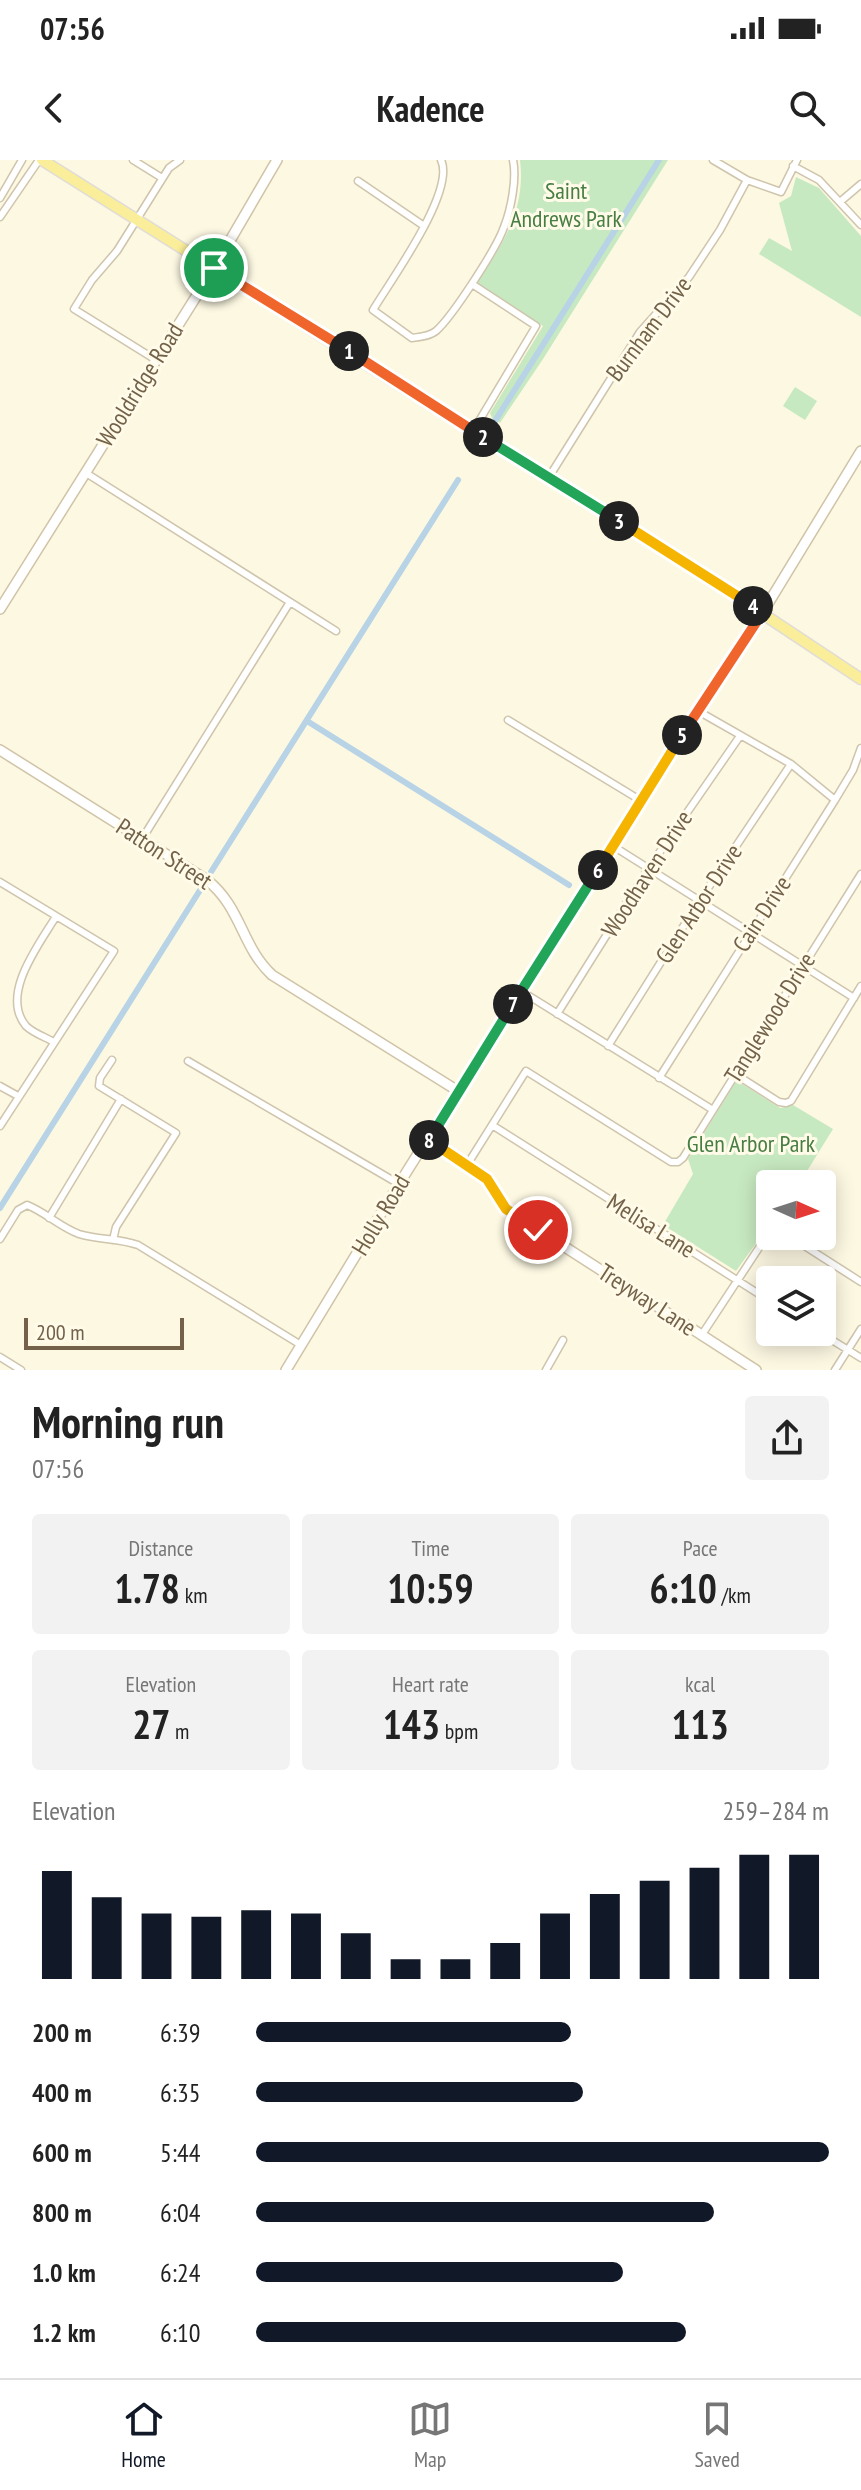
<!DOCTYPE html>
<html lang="en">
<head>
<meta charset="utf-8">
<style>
	body { margin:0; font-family:"PT Sans Narrow",sans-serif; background:#f2f2f2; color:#222; height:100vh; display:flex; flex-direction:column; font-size:30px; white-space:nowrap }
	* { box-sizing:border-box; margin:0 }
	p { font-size:26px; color:#767676 }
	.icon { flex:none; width:44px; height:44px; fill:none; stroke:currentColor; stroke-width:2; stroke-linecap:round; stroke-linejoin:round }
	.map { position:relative; height:1210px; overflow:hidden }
	.sheet { display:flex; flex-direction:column; background:#fff; flex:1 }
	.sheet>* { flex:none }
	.needle { width:52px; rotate:93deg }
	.buttons { position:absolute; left:756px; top:1010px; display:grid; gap:16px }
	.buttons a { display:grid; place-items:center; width:80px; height:80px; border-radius:8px; background:#fff; box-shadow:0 4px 20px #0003; font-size:40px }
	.scale { position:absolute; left:24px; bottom:20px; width:160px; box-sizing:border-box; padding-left:8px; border:4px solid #736249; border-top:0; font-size:22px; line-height:28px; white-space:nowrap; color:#736249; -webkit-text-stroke:6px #fffbe8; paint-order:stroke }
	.pin { position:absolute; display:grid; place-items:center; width:68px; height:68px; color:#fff; margin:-34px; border:4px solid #fff; border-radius:50%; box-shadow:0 2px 8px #0007 }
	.km { position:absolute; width:40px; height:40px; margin:-20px; border-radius:50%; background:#222; color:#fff; font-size:22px; line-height:40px; text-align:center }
	.round { display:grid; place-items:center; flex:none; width:84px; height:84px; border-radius:8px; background:#f2f2f2 }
	.head { display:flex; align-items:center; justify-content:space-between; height:136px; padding:0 32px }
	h1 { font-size:44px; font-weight:800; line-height:60px }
	.stats { display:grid; grid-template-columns:repeat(3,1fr); gap:12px; height:136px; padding:8px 32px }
	.stats div { display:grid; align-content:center; border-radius:8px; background:#f2f2f2; text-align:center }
	.stats b { font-size:40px; font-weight:800 }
	.stats small { font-size:22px; font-weight:400 }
	.stats p { font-size:22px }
	.chart { height:224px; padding:16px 32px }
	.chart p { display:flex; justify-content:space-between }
	.chart svg { width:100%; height:144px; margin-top:8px; stroke:#111827; stroke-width:6 }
	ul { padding:0 32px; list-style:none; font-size:26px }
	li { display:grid; grid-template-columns:128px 96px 1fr; align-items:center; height:60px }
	li i { height:20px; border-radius:10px; background:#111827 }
	.status { display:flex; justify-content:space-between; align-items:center; height:56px; padding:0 40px; background:#fff; direction:ltr }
	.status svg { height:22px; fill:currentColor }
	header { display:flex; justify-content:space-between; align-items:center; height:104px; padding:0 32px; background:#fff; font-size:36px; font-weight:800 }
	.menu { display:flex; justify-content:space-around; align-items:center; height:112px; border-top:2px solid #e0e0e0; background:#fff; font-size:22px; color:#767676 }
	.menu a { display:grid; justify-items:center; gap:4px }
	.menu .active { color:#111827 }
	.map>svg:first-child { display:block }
	.green { fill:#c7e9c1 }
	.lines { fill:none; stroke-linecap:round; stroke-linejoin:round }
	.canal { stroke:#b7d3e5; stroke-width:6 }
	.street-casing { stroke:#cfc4ac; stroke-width:9 }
	.secondary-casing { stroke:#d0c3a7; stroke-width:12 }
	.primary-casing { stroke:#e0dcd7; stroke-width:13 }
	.street { stroke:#fff; stroke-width:6 }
	.secondary { stroke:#fff; stroke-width:9 }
	.primary { stroke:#faee9a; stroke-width:10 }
	.split-1-casing { stroke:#fff; stroke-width:16 }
	.split-2-casing { stroke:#fff; stroke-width:16 }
	.split-3-casing { stroke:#fff; stroke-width:16 }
	.split-4-casing { stroke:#fff; stroke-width:16 }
	.split-5-casing { stroke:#fff; stroke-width:16 }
	.split-6-casing { stroke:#fff; stroke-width:16 }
	.split-7-casing { stroke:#fff; stroke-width:16 }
	.split-8-casing { stroke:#fff; stroke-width:16 }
	.split-9-casing { stroke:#fff; stroke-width:16 }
	.split-1 { stroke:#f0652b; stroke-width:10 }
	.split-2 { stroke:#f0652b; stroke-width:10 }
	.split-3 { stroke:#22a559; stroke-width:10 }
	.split-4 { stroke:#f5b400; stroke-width:10 }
	.split-5 { stroke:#f0652b; stroke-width:10 }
	.split-6 { stroke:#f5b400; stroke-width:10 }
	.split-7 { stroke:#22a559; stroke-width:10 }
	.split-8 { stroke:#22a559; stroke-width:10 }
	.split-9 { stroke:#f5b400; stroke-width:10 }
	.labels { text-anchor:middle; stroke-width:6; stroke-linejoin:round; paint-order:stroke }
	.park-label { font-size:24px; fill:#467e43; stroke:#fffbe8 }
	.street-label { font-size:24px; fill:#736249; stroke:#fffbe8 }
</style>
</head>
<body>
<div class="status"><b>07:56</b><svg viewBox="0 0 49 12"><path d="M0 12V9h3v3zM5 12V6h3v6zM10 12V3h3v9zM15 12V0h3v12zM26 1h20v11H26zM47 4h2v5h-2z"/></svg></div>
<header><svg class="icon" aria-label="back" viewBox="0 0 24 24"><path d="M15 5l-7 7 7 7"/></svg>Kadence<svg class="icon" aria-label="search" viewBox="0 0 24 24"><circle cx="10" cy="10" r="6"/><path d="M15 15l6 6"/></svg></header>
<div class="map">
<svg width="861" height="1210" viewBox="0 0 861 1210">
	<rect width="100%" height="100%" fill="#fcf8e2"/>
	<path class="green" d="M 520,0 L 668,0 L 543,199 L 500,263 L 492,258 L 490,253 L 543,166 L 477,123 C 503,83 526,50 520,0 Z
		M 796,17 L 819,28 L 861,76 L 861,157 L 759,94 L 769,78 L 792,91 L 779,43 L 791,36 Z
		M 795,227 L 817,241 L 805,260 L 783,246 Z
		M 739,922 L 780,948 L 793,945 L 833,969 L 799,1024 L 770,1024 L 770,1064 L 736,1111 L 663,1065 L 693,1014 L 688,999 L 735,923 Z"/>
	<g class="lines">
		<path class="canal" d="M 495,261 L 659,0
			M 307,561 L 569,725
			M 211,712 L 458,320
			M 0,1048 L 202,727"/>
		<defs>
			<path id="street" d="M 133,0 L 162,18
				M 441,0 C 456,31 391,120 373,150 L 412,178 C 420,177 430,176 436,171 C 452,157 497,88 504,67 C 511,49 517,19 513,0
				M 713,0 L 747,20 L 781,32 L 797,0
				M 793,6 L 819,20 L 861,65
				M 358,21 L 424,66
				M 0,38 L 22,0
				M 841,41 L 861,24
				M 0,57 L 39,0
				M 472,124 L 536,166 L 473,271
				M 156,200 L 74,149 L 92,120 L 117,91 L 169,8 L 180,0
				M 86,313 L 336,471
				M 549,317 L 640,172 L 689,117 L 720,70 L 747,20
				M 698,551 L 791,604 L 835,640
				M 508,560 L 640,640
				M 142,679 L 290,442
				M 613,686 L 854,838
				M 0,722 L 114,791 L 0,966
				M 521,831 L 713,950
				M 557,854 L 648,709 L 740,576
				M 54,882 C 45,877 33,873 26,866 C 0,835 38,786 55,758
				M 608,886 L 700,740 L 791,604
				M 112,900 L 100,918 L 99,926 L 176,973 L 116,1067 L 113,1080
				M 188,901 L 399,1024
				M 735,914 L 779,942 L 786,943 L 791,941 L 861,826
				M 659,918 L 835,640 L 853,610 L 861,588
				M 0,926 L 18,936
				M 492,965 L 770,1141
				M 467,1005 L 526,911 L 671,1002 L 678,1002 L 683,998 L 861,714
				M 49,1058 L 121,939
				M 789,1076 L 861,1122
				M 0,1079 L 18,1050 L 27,1045 C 45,1052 60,1067 79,1074 C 98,1080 119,1078 138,1085 L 301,1185
				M 819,1172 L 861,1198
				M 701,1176 L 770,1071
				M 0,1197 L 21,1210
				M 546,1210 L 563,1180
				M 835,1210 L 861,1169"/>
			<path id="secondary" d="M 0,449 L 214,108 L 277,0
				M 0,590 L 207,720 C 242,748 241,786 272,815 L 458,931
				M 428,981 L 487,1019 L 506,1049 L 756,1210
				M 286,1210 L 399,1024 L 640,640 L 763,452 L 861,291"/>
			<path id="primary" d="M 42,0 L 504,291 L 674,395 L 861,519"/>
		</defs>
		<use href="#street" class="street-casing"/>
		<use href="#secondary" class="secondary-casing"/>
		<use href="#primary" class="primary-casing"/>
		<use href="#street" class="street"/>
		<use href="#secondary" class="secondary"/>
		<use href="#primary" class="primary"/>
	</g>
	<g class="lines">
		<defs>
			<path id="split-1" d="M 214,108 L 349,191"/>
			<path id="split-2" d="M 349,191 L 483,277"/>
			<path id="split-3" d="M 483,277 L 619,361"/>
			<path id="split-4" d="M 619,361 L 753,446"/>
			<path id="split-5" d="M 682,575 L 763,452 L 753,446"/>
			<path id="split-6" d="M 598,710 L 682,575"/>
			<path id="split-7" d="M 513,844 L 598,710"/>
			<path id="split-8" d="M 429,980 L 513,844"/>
			<path id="split-9" d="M 429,980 L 487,1019 L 506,1049 L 538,1070"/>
		</defs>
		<use href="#split-1" class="split-1-casing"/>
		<use href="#split-2" class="split-2-casing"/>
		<use href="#split-3" class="split-3-casing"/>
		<use href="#split-4" class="split-4-casing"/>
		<use href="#split-5" class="split-5-casing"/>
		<use href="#split-6" class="split-6-casing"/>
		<use href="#split-7" class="split-7-casing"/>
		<use href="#split-8" class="split-8-casing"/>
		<use href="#split-9" class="split-9-casing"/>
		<use href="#split-1" class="split-1"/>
		<use href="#split-2" class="split-2"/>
		<use href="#split-3" class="split-3"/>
		<use href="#split-4" class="split-4"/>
		<use href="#split-5" class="split-5"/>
		<use href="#split-6" class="split-6"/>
		<use href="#split-7" class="split-7"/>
		<use href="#split-8" class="split-8"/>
		<use href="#split-9" class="split-9"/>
	</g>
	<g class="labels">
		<g class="park-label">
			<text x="566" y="39">Saint<tspan x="566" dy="28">Andrews Park</tspan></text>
			<text x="751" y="992">Glen Arbor Park</text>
		</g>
		<g class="street-label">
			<text transform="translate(649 169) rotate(-53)" y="8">Burnham Drive</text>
			<text transform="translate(140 225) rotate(-58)" y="8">Wooldridge Road</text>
			<text transform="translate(164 694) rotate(33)" y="8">Patton Street</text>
			<text transform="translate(647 714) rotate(-57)" y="8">Woodhaven Drive</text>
			<text transform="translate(699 744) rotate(-57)" y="8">Glen Arbor Drive</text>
			<text transform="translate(762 754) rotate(-57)" y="8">Cain Drive</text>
			<text transform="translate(770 858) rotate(-58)" y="8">Tanglewood Drive</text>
			<text transform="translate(381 1055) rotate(-59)" y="8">Holly Road</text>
			<text transform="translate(651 1066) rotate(32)" y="8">Melisa Lane</text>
			<text transform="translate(647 1140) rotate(33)" y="8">Treyway Lane</text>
		</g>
	</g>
</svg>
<div class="buttons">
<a><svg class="needle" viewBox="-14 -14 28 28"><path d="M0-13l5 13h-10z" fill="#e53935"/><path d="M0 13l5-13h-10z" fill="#767676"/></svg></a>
<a><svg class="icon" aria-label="layers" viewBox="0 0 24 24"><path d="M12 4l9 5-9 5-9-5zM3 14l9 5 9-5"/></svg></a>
</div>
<div class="scale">200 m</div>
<div class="pin" style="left:214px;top:108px;background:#1e9e55"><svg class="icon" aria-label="arrive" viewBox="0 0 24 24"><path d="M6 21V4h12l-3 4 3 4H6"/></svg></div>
<div class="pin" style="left:538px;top:1070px;background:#d93025"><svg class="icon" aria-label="check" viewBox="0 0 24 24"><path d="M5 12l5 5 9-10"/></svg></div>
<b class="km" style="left:349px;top:191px">1</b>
<b class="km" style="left:483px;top:277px">2</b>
<b class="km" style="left:619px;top:361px">3</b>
<b class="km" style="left:753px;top:446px">4</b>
<b class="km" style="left:682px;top:575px">5</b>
<b class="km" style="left:598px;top:710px">6</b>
<b class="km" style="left:513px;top:844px">7</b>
<b class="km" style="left:429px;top:980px">8</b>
</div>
<section class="sheet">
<div class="head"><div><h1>Morning run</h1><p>07:56</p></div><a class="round"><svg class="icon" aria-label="share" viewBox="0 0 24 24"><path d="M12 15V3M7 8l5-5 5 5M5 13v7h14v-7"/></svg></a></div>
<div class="stats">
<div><p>Distance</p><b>1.78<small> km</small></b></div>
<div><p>Time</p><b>10:59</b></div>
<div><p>Pace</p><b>6:10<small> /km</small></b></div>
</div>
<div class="stats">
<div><p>Elevation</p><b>27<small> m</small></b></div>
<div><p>Heart rate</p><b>143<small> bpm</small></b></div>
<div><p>kcal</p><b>113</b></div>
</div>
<div class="chart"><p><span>Elevation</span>259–284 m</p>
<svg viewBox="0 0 160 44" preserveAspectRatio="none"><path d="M5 44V11M15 44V19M25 44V24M35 44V25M45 44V23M55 44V24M65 44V30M75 44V38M85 44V38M95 44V33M105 44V24M115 44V18M125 44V14M135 44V10M145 44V6M155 44V6"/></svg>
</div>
<ul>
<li><b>200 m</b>6:39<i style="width:55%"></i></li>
<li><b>400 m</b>6:35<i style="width:57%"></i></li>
<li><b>600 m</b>5:44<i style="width:100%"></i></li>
<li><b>800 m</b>6:04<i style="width:80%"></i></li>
<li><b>1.0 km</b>6:24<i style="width:64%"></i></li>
<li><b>1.2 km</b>6:10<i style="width:75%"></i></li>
</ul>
</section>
<nav class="menu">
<a class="active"><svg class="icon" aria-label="home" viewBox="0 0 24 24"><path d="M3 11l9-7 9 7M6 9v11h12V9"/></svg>Home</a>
<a><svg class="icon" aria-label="map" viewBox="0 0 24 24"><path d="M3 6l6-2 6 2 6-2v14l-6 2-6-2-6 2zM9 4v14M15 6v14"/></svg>Map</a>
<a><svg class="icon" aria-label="saved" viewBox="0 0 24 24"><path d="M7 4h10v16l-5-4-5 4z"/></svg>Saved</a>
</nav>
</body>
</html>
